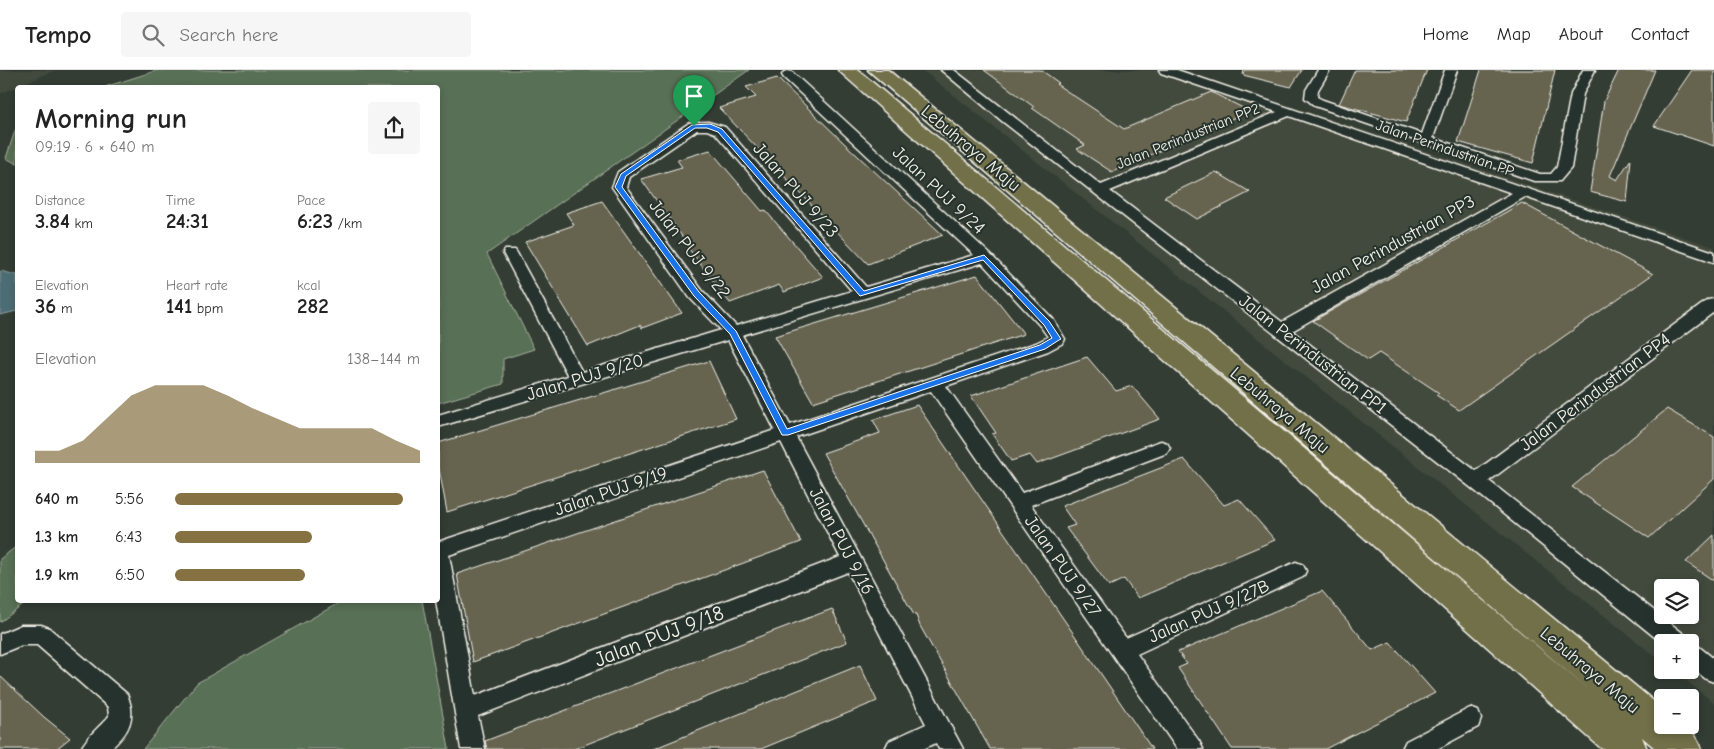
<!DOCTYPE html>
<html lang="en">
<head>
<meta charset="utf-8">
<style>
	body { margin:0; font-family:"Comic Neue",sans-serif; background:#f6f6f6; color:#222; height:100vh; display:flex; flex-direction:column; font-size:19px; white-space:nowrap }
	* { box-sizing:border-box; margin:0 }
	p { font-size:16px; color:#767676 }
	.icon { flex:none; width:28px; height:28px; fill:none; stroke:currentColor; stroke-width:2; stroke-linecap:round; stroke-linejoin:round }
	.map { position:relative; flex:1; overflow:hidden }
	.panel { position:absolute; left:15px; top:15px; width:425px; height:518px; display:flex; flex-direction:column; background:#fff; border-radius:5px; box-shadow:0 2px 8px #0003 }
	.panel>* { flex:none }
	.tools { position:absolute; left:1654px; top:509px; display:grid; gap:10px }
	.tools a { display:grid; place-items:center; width:45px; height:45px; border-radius:5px; background:#fff; box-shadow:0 2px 8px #0003; font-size:25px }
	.pin { position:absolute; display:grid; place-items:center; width:42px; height:42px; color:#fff; margin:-51px -21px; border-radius:50% 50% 50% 0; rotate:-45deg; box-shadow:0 0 5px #0007 }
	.pin .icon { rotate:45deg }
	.round { display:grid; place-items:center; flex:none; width:52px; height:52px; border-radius:5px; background:#f6f6f6 }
	.overview { display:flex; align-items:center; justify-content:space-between; height:85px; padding:0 20px }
	h1 { font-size:28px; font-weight:800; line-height:38px }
	.stats { display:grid; grid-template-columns:repeat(3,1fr); gap:8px; height:85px; padding:5px 20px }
	.stats div { display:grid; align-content:center }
	.stats b { font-size:21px; font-weight:800 }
	.stats small { font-size:14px; font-weight:400 }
	.stats p { font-size:14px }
	.chart { height:140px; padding:10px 20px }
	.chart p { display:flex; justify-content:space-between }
	.chart svg { width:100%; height:90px; margin-top:5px; fill:#857141; opacity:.7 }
	ul { padding:0 20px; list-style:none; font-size:16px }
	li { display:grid; grid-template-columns:80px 60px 1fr; align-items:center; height:38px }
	li i { height:12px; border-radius:6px; background:#857141 }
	header { display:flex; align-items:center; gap:30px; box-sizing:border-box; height:70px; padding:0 25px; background:#fff; border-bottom:1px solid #e0e0e0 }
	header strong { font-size:24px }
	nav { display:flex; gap:28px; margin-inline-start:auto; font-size:18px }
	.search { width:350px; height:45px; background:#f6f6f6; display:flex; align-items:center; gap:12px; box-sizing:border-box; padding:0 18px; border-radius:5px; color:#767676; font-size:19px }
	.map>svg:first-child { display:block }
	.built { fill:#42493c; fill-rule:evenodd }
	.green { fill:#597054; stroke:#a6b09e }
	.water { fill:#4d6d74; stroke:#90a2a2 }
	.building { fill:#666450; stroke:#f4f1e8 }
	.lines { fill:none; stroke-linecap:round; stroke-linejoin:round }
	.street-casing { stroke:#f4f1e8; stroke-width:3 }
	.highway-casing { stroke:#f4f1e8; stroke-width:3 }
	.street { fill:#26332d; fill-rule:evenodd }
	.highway { fill:#71704a; fill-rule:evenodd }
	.route { fill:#1a73e8; stroke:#fff; fill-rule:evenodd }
	.labels { text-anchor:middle; stroke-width:4; stroke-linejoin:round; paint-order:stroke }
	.far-street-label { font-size:15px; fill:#f4f1e8; stroke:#26332d }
	.street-label { font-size:18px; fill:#f4f1e8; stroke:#26332d }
	.near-street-label { font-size:21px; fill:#f4f1e8; stroke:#26332d }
</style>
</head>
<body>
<header>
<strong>Tempo</strong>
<div class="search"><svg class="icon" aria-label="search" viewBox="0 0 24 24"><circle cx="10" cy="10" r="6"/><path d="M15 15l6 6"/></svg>Search here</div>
<nav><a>Home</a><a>Map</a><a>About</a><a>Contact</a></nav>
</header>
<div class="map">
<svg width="1714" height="679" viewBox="0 0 1714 679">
	<rect width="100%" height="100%" fill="#333d34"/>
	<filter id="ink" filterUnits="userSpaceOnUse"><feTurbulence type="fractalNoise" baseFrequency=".02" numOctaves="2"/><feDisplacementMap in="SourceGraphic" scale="10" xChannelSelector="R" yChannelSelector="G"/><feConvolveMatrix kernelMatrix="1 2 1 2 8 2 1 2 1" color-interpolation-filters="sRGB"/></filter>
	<g filter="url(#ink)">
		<path class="built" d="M 0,0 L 56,0 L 0,24 Z
			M 922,0 L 1183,0 L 1714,177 L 1714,633 L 1673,600 L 1690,600 L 1690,572 L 1662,572 L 1662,592 ZM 1662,518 L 1690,518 L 1690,545 L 1662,545 Z"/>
		<path class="green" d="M 158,0 L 749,0 L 487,184 L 534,279 L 503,289 L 503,314 L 438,333 L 438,18 L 105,17 Z
			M 17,55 L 17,94 L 6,88 Z
			M 17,476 L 18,530 L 30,530 L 0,552 L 0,489 Z
			M 344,530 L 422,530 L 449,679 L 143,679 L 197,613 Z"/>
		<path class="water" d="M 0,201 L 17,205 L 17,241 L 0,245 Z"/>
		<path class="building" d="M 984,0 L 1041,0 L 1059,13 L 1056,14 L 1124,59 L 1211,22 L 1249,41 L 1112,102 L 1077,79 L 1085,75 L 1032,38 L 1034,37 Z
			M 1244,0 L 1302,0 L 1291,17 L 1243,5 Z
			M 1355,0 L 1427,0 L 1406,52 L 1339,34 Z
			M 1481,0 L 1555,0 L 1533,93 L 1458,72 Z
			M 1619,0 L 1655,0 L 1610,106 L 1617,110 L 1631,89 L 1627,132 L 1590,122 L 1604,31 Z
			M 1692,0 L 1714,0 L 1714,76 L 1654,56 Z
			M 777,8 L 844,73 L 943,165 L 868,194 L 719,38 L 756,27 L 746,17 Z
			M 710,80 L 762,141 L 765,140 L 823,207 L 784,222 L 779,215 L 730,233 L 682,170 L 684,169 L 641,109 L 682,97 L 677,90 Z
			M 1216,102 L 1250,122 L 1197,149 L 1164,127 Z
			M 602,131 L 682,243 L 642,258 L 640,255 L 588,276 L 525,172 L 574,155 L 566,143 Z
			M 1522,133 L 1653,204 L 1459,340 L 1436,325 L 1439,323 L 1379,283 L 1368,290 L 1313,251 Z
			M 977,205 L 1024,264 L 813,332 L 775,266 Z
			M 1087,287 L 1116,321 L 1132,316 L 1160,349 L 1037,394 L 1030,385 L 1011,391 L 992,364 L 996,363 L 971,326 Z
			M 709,291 L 736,349 L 447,442 L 439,398 L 438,398 L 438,373 Z
			M 917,335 L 1084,579 L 1152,679 L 990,679 L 920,556 L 916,545 L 914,545 L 823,383 L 880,363 L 873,350 Z
			M 1667,339 L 1714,367 L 1714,409 L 1649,468 L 1572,417 Z
			M 1184,389 L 1224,435 L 1239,429 L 1275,470 L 1138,528 L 1124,509 L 1109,516 L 1066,458 L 1075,455 L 1062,436 Z
			M 763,400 L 801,472 L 473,592 L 457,504 Z
			M 1714,465 L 1714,511 L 1686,492 Z
			M 1322,521 L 1372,580 L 1390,572 L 1435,623 L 1325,679 L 1232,679 L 1178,598 L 1187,594 L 1178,582 Z
			M 832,539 L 847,572 L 574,679 L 487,679 L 485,671 Z
			M 860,595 L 877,631 L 761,679 L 653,679 Z
			M 0,606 L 44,647 L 70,668 L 56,679 L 0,679 Z"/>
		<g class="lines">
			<defs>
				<path id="street" d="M 941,0 L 954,0 L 1101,115 L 1277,42 L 1161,3 L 1159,0 L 1177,0 L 1714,182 L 1714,192 L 1525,127 L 1292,261 L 1476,401 L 1708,230 L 1714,229 L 1714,242 L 1489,411 L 1685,565 L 1687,572 L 1662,573 L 1469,416 L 1002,51 ZM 1289,46 L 1512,123 L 1282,252 L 1110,121 Z
					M 1318,0 L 1330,0 L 1318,20 L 1317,27 L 1323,30 L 1422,64 L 1445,0 L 1457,0 L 1433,68 L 1540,104 L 1551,104 L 1557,97 L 1571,24 L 1583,0 L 1595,0 L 1583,24 L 1571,98 L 1560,111 L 1534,111 L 1315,36 L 1305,28 L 1306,20 Z
					M 788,1 L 792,2 L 990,184 L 1053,249 L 1065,269 L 1063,273 L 1048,281 L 946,316 L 1022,423 L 1155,373 L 1161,371 L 1167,373 L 1170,378 L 1167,383 L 1031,435 L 1126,568 L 1289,495 L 1296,492 L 1303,495 L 1306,501 L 1303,507 L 1137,584 L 1199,671 L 1203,679 L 1177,679 L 931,321 L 796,367 L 963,679 L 939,679 L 936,673 L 923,679 L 885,679 L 889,671 L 926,654 L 848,502 L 478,646 L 485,679 L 461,679 L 436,530 L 438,472 L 775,360 L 728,270 L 438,357 L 438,345 L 568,306 L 503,183 L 505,180 L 515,180 L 517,183 L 582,302 L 721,260 L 690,228 L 612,117 L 618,102 L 689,53 L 708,52 L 725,57 L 866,217 L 974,185 L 784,8 L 782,5 L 784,2 ZM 697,60 L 707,60 L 715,63 L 852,221 L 736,256 L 702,220 L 626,117 L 629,107 ZM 982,193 L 1041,257 L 1048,267 L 1036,273 L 790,355 L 742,265 ZM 781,372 L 840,487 L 475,626 L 449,485 Z
					M 21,555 L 41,555 L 49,558 L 127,624 C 137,648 129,663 110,679 L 81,679 C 87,666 100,657 109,646 L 108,637 L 37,575 L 22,575 L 0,584 L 0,564 Z
					M 1690,573 L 1698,576 L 1714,589 L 1714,612 L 1706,609 L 1690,596 Z
					M 1470,638 L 1478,641 L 1481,649 L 1478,657 L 1437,679 L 1402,679 L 1406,671 Z"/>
				<path id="highway" d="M 838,0 L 858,0 L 1591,622 L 868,0 L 888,0 L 1662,638 L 1662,655 C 1685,655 1693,657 1702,679 L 1656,679 L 1642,667 L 1647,679 L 1602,679 Z"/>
			</defs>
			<use href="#street" class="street-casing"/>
			<use href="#highway" class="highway-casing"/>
			<use href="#street" class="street"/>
			<use href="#highway" class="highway"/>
		</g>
	</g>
	<path class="route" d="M 710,54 L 722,59 L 864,221 L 984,185 L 1049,251 L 1061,269 L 1059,270 L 1045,279 L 788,365 L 782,365 L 730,264 L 694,226 L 615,117 L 621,104 L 692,55 ZM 695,58 L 707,58 L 718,62 L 860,226 L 983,190 L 1044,255 L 1052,268 L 1040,275 L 787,359 L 736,261 L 699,222 L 622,117 L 626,106 Z"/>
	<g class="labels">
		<g class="far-street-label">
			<text transform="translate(1188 66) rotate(-22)" y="5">Jalan Perindustrian PP2</text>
			<text transform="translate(1445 78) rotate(19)" y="5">Jalan Perindustrian PP</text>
		</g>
		<g class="street-label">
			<text transform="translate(971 78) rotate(40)" y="6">Lebuhraya Maju</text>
			<text transform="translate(796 120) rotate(49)" y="6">Jalan PUJ 9/23</text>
			<text transform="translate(939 120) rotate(43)" y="6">Jalan PUJ 9/24</text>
			<text transform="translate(1393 174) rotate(-29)" y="6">Jalan Perindustrian PP3</text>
			<text transform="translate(690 179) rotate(52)" y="6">Jalan PUJ 9/22</text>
			<text transform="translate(1313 284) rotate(38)" y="6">Jalan Perindustrian PP1</text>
			<text transform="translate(585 307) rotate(-17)" y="6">Jalan PUJ 9/20</text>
			<text transform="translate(1595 322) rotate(-37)" y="6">Jalan Perindustrian PP4</text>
			<text transform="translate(1280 340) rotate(40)" y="6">Lebuhraya Maju</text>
			<text transform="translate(611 421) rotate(-19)" y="6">Jalan PUJ 9/19</text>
			<text transform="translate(842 471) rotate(62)" y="6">Jalan PUJ 9/16</text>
			<text transform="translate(1063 496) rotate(55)" y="6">Jalan PUJ 9/27</text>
			<text transform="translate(1209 541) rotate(-24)" y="6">Jalan PUJ 9/27B</text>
			<text transform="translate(1590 600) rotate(40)" y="6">Lebuhraya Maju</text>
		</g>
		<g class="near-street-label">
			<text transform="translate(659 566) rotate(-21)" y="7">Jalan PUJ 9/18</text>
		</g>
	</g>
</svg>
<div class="tools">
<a><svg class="icon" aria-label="layers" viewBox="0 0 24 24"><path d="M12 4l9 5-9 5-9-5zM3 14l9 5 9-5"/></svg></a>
<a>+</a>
<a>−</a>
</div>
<div class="pin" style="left:694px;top:56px;background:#1e9e55"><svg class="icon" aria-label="arrive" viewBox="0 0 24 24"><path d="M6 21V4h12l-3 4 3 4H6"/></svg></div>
<section class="panel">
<div class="overview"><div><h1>Morning run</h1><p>09:19 · 6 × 640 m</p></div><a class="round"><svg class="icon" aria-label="share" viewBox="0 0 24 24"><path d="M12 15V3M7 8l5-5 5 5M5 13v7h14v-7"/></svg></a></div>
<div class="stats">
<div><p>Distance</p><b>3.84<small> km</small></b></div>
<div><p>Time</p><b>24:31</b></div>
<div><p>Pace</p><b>6:23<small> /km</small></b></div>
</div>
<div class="stats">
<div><p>Elevation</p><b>36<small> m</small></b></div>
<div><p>Heart rate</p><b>141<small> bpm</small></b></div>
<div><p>kcal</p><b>282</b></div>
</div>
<div class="chart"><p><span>Elevation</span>138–144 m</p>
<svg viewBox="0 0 160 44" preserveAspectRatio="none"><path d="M0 44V38L10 38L20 33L30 22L40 11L50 6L60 6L70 6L80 11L90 17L100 22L110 27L120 27L130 27L140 27L150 33L160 38V44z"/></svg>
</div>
<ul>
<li><b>640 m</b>5:56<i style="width:93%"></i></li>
<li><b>1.3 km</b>6:43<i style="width:56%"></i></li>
<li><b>1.9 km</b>6:50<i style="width:53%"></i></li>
</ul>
</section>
</div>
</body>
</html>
